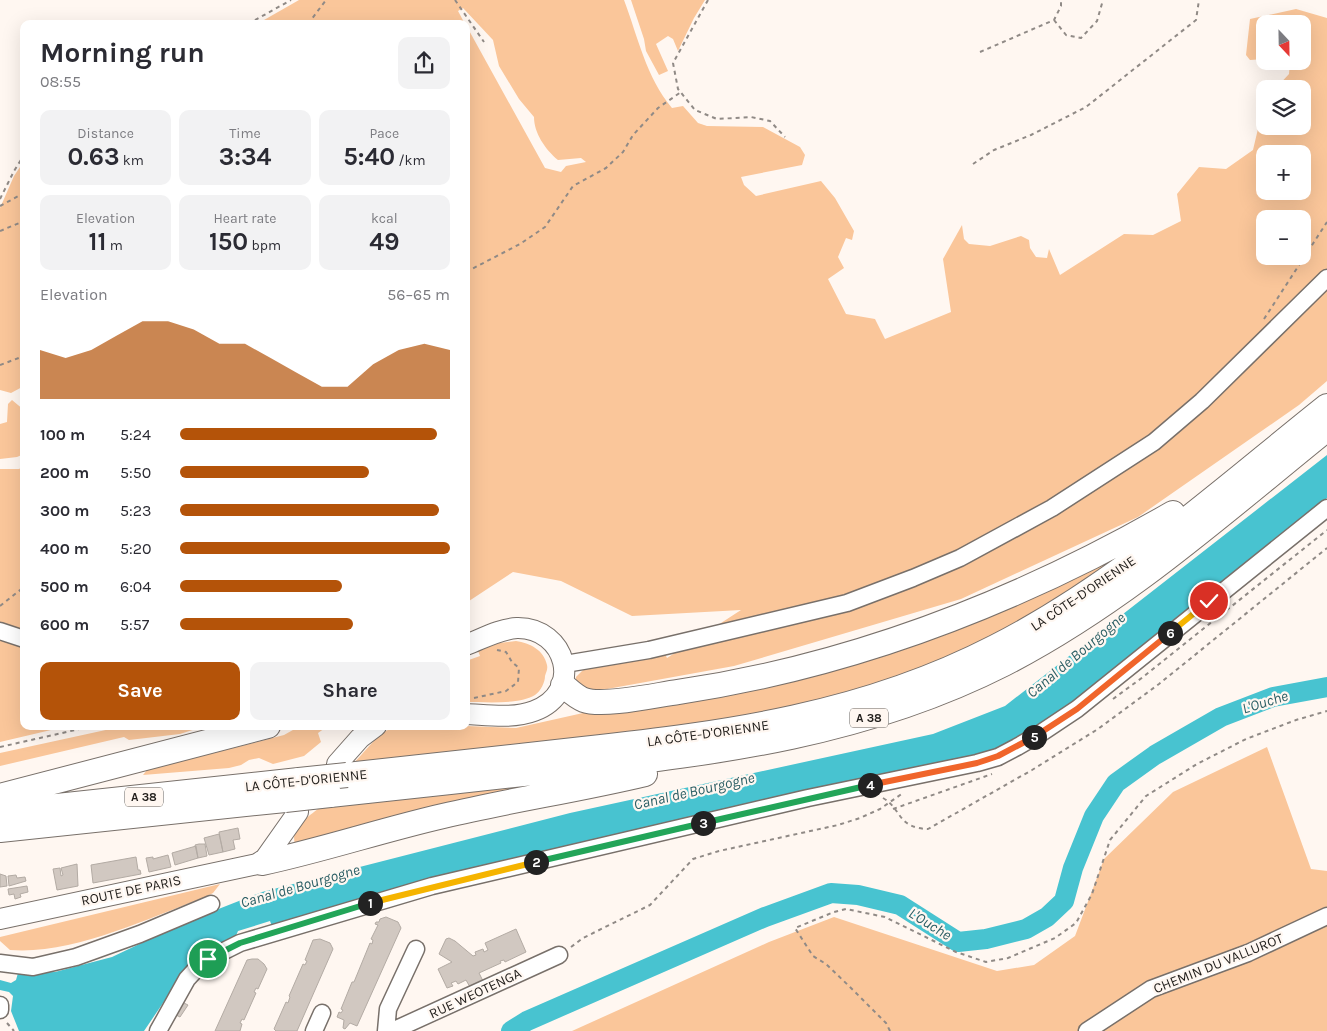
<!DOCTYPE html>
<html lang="en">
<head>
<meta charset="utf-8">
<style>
	body { margin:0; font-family:Karla,sans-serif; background:#f2f2f3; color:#2b2b33; height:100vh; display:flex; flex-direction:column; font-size:19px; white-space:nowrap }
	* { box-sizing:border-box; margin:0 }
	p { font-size:16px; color:#7c7c81 }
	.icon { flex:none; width:28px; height:28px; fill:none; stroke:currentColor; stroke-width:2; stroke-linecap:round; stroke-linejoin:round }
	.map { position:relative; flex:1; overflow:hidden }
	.panel { position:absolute; left:20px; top:20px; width:450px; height:710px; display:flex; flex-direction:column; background:#fff; border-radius:10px; box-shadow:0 5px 20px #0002 }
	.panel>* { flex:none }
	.needle { width:32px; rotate:158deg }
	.controls { position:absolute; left:1256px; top:15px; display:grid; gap:10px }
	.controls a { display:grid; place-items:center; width:55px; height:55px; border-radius:10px; background:#fff; box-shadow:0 5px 20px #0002; font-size:25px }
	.pin { position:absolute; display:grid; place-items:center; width:42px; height:42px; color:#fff; margin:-21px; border:2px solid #fff; border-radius:50%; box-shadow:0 1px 5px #0007 }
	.km { position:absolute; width:25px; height:25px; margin:-12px; border-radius:50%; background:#222; color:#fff; font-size:14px; line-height:25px; text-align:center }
	.round { display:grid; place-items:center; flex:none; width:52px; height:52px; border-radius:10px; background:#f2f2f3 }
	.headline { display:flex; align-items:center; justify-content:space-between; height:85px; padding:0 20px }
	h1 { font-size:28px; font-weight:700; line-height:38px }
	.stats { display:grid; grid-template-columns:repeat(3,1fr); gap:8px; height:85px; padding:5px 20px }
	.stats div { display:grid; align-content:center; border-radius:10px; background:#f2f2f3; text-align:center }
	.stats b { font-size:25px; font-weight:700 }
	.stats small { font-size:14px; font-weight:400 }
	.stats p { font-size:14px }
	.chart { height:140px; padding:10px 20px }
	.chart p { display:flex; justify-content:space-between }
	.chart svg { width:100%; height:90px; margin-top:5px; fill:#b45309; opacity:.7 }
	.button { display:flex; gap:10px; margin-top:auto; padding:10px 20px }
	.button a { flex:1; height:58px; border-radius:10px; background:#b45309; color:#fff; font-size:20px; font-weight:700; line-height:58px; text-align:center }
	.button a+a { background:#f2f2f3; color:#2b2b33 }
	ul { padding:0 20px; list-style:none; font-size:16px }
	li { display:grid; grid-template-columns:80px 60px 1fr; align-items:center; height:38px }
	li i { height:12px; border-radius:6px; background:#b45309 }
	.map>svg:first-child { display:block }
	.green { fill:#fac69a; fill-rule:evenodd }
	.water { fill:#48c3d0 }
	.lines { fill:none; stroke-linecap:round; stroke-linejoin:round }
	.river { stroke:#48c3d0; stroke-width:20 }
	.building { fill:#d1c8c1; stroke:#b3aba4 }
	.minor-casing { stroke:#78706a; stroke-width:19 }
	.major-casing { stroke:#78706a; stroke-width:22 }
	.highway-casing { stroke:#78706a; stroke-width:26 }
	.path { stroke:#908a86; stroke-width:2; stroke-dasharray:4 4; stroke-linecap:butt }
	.minor { stroke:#fff; stroke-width:16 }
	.major { stroke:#fff; stroke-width:20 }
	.highway { stroke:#fff; stroke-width:24 }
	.highway-bridge-casing { stroke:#78706a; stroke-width:26; stroke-linecap:butt }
	.highway-bridge { stroke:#fff; stroke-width:24 }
	.split-1-casing { stroke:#fff; stroke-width:10 }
	.split-2-casing { stroke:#fff; stroke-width:10 }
	.split-3-casing { stroke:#fff; stroke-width:10 }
	.split-4-casing { stroke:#fff; stroke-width:10 }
	.split-5-casing { stroke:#fff; stroke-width:10 }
	.split-6-casing { stroke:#fff; stroke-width:10 }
	.split-7-casing { stroke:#fff; stroke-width:10 }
	.split-1 { stroke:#22a559; stroke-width:6 }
	.split-2 { stroke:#f5b400; stroke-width:6 }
	.split-3 { stroke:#22a559; stroke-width:6 }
	.split-4 { stroke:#22a559; stroke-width:6 }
	.split-5 { stroke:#f0652b; stroke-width:6 }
	.split-6 { stroke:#f0652b; stroke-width:6 }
	.split-7 { stroke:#f5b400; stroke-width:6 }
	.labels { text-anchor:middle; stroke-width:4.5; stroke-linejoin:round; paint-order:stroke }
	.shield { fill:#fff7f1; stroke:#64605c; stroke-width:1 }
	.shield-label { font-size:12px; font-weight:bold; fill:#221f1c }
	.street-label { font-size:14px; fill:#221f1c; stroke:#fff7f1 }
	.water-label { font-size:15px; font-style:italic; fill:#2c5f65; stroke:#fff7f1 }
</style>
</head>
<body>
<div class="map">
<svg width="1327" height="1031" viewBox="0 0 1327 1031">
	<rect width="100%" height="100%" fill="#fff7f1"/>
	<path class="green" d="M 299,0 L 624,0 C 638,37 646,77 672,108 L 683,106 L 698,123 L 707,126 L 763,127 L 800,147 L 805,155 L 802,165 L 741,177 L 744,185 L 756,196 L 821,181 L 835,198 L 854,231 L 852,240 L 846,238 L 838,257 L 844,268 L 828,279 L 846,314 L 875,319 L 885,339 L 951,312 L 943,259 L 962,225 L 964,239 L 969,244 L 990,246 L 1021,236 L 1029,240 L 1030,248 L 1036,257 L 1047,258 L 1049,249 L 1060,275 L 1124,234 L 1153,235 L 1181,221 L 1177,194 L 1199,167 L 1226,169 L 1253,150 L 1265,99 L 1265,126 L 1302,126 L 1302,89 L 1275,89 L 1289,74 L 1290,61 L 1302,61 L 1302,24 L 1265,24 L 1265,59 L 1250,60 L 1246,55 L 1250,19 L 1296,9 L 1327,18 L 1327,381 L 1299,405 L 1138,517 L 961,599 L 734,666 L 585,693 L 575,686 L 576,677 L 584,669 L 665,654 L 667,658 L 741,610 L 632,616 L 561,581 L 513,572 L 466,603 L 466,25 L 545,168 L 561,172 L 566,166 L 586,162 L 581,158 L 558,160 C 545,149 534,133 534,117 L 519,99 L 499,66 L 493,40 L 463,8 L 458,11 L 465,24 L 257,24 ZM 1265,154 L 1302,154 L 1302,191 L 1265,191 ZM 1265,219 L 1302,219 L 1302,256 L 1265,256 Z
		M 631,0 L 705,0 L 694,18 L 678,51 L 673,39 L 668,36 L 656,44 L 668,71 L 659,75 L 646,51 L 644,39 Z
		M 24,161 L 24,386 L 11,393 L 0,390 L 0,208 L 14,176 Z
		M 12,400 L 24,410 L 24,454 L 17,457 L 0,459 L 0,424 L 7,422 L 8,404 Z
		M 24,466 L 24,634 L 0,625 L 0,469 L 19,469 Z
		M 1109,558 L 1115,561 L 1017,626 L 943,662 L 854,692 L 703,725 L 353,764 L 381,733 L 397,726 L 466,726 L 516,728 L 592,711 L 689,697 Z
		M 0,639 L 24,647 L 24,726 L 68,726 L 0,742 Z
		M 516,641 C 530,643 544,650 547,665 C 548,670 546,672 545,676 C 545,682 541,691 535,695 C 518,705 485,702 466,702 L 466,661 L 480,656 L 478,651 L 499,643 Z
		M 124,726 L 205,726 L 180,734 L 129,740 L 124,737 L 0,766 L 0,753 Z
		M 300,726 L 328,726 L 318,733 L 321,742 L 304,756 L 273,764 L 259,758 L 249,760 L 241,765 L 229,768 L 143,775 L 147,770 L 284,735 Z
		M 1267,747 L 1311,869 L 1327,871 L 1327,1031 L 572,1031 L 769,942 L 834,917 L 997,971 L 1034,965 L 1075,936 L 1104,859 L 1173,792 Z
		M 578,778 L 295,844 C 290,827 307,818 319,808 Z
		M 220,884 L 213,893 L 203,898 C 145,919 73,955 10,950 L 0,941 L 0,937 Z"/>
	<path class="water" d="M 1327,455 L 1327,498 L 1052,719 L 1028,734 L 985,755 L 273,929 L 270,921 L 238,931 L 235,938 L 186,969 L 144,1031 L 19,1031 L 11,1011 L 13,996 L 9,992 L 0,990 L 0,980 L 11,983 L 16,980 L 18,973 L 55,972 L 112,957 L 188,921 L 262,892 L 570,813 L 933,734 L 1005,706 Z"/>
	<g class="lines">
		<path class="river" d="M 511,1031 L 527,1021 L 765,917 L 831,893 L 858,895 L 900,905 L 958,942 L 986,939 L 1026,929 L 1047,917 L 1064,901 L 1073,868 L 1094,816 L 1116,783 L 1155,755 L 1221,717 L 1273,697 L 1327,687"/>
	</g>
	<path class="building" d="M 238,828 L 240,839 L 233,840 L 235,849 L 223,852 L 219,832 Z
		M 219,834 L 223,852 L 209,855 L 204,838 Z
		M 199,844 L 205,844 L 207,856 L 198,858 L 195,845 Z
		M 196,846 L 198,858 L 175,865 L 172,853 Z
		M 168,855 L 171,867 L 149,872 L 146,858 L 153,857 L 153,859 Z
		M 136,857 L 138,870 L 140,870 L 141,874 L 93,883 L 91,865 Z
		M 77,864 L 78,886 L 57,890 L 53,869 L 60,868 L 61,876 L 63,875 L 61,868 Z
		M 0,874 L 6,876 L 7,886 L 0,887 Z
		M 16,875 L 17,878 L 25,877 L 26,881 L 9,886 L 8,876 Z
		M 27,886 L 28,892 L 20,894 L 21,897 L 15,899 L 14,894 L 9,895 L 8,889 Z
		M 386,917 L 398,922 L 401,928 L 357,1026 L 350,1023 L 345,1029 L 343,1028 L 344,1020 L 337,1017 L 339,1012 L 341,1013 L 343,1010 L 341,1009 L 352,982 L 354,982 L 370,943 L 372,944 L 373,940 L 371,939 L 378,925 L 375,924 L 376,922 L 379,922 L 380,919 Z
		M 516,929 L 526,952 L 505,962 L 504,960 L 500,961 L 501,963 L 479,973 L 483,981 L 470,987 L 466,980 L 458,984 L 456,981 L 451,983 L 453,986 L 447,988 L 438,969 L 452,962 L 439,954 L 446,939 L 449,938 L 455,941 L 473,956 L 476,955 L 475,952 L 483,949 L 484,952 L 488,950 L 485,943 Z
		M 320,939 L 330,943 L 333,949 L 297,1031 L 276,1031 L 274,1029 L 286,1002 L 288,1003 L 290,997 L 289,996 L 303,964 L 305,965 L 307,961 L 305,960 L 313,940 Z
		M 252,959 L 258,959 L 264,964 L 267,969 L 258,989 L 256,988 L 254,992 L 256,993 L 244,1020 L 242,1019 L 240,1023 L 242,1024 L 240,1031 L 215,1031 L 247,960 Z
		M 182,1002 L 188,1005 L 180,1017 L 174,1014 Z"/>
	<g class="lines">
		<defs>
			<path id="minor" d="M 0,631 L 24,639
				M 565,664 L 649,650 L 847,603 L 913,578 L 960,558 L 1052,508 L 1154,442 L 1202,401 L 1327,278
				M 0,963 L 33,967 L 76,957 L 140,934 L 211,904
				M 0,1005 L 0,1010
				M 158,1031 L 187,979 L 199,966 L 208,959 L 240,943 L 432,886 L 808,798 L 977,763 L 998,757 L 1017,747 L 1041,733 L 1077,709 L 1327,508
				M 314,1031 L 322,1013
				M 386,1031 L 388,1009 L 416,949
				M 392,1031 L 559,955
				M 1087,1031 L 1151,989 L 1248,953 L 1327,916"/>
			<path id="major" d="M 466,645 C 482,639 499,629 517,628 C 566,627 585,692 534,711 C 513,719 488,715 466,714
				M 337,764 L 360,738 L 376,726
				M 0,919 L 262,863 L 298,812"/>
			<path id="highway" d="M 563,685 C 569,690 576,697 584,700 C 603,707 656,695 678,692 C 853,666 1020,601 1173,513
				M 347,775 C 425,767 504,758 583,749 C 728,733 863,715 995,647 C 1117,585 1220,491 1327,406
				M 330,795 C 410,786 490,778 570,769 C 721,753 866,734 1004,664 C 1123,603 1224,512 1327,429
				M 0,796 L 268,726
				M 0,812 L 299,780
				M 0,830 L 285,800
				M 262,863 C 323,850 382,830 443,816 C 510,800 578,790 645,774"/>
		</defs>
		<use href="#minor" class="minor-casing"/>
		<use href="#major" class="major-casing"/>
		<use href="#highway" class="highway-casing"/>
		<path class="path" d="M 455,0 L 484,42
			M 708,0 L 673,63 L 678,89 L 695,110 L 717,119 L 751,117 L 770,121 L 785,137
			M 1054,20 L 1066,35 L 1081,38 L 1097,21 L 1103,0
			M 248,24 L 291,0
			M 308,24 L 326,0
			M 980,52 L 1054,20 L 1061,6 L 1061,0
			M 973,164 L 994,150 L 1031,135 L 1086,107 L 1196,20 L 1199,0
			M 0,199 L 14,171 L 24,155
			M 0,206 L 24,193
			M 0,231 L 24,221
			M 466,272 L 520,244 L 545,227 L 573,186 L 606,168 L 623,152 L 633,135 L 658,108 L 681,92
			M 1264,319 L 1327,222
			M 0,365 L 24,356
			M 0,606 L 24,587
			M 474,698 L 506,691 L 518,682 L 519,668 L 512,662 L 506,652 L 497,650
			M 1113,699 L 1143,677 L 1327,530
			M 0,747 L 93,726
			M 883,798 C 902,809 897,828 928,829 L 1032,770 L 1098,729 L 1159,684 L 1327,548
			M 893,809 L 992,774
			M 571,947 L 583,938 L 650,905 L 693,859 L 719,851 L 838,825 L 860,818 L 880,809 L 903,793
			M 7,1023 L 14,1031
			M 890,1031 L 886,1023 L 850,987 L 826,964 L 813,956 L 795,928 L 834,912 L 846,909 L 885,917 L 956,952 L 986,962 L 1008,958 L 1055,938 L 1076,923 L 1092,894 L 1110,840 L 1146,796 L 1197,764 L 1246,739 L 1296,720 L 1327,711"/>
		<use href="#minor" class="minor"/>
		<use href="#major" class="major"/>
		<use href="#highway" class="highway"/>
		<defs>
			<path id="highway-bridge" d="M 299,780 L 347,775
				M 285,800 L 330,795"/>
		</defs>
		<use href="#highway-bridge" class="highway-bridge-casing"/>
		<use href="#highway-bridge" class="highway-bridge"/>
	</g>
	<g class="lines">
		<defs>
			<path id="split-1" d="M 208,959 L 240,943 L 370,903"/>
			<path id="split-2" d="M 370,903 L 536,862"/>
			<path id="split-3" d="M 536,862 L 703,823"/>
			<path id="split-4" d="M 703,823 L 870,785"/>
			<path id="split-5" d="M 870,785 L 977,763 L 998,756 L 1034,737"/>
			<path id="split-6" d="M 1034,737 L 1077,709 L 1170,633"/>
			<path id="split-7" d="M 1170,633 L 1209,601"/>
		</defs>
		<use href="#split-1" class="split-1-casing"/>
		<use href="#split-2" class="split-2-casing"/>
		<use href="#split-3" class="split-3-casing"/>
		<use href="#split-4" class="split-4-casing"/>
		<use href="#split-5" class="split-5-casing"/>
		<use href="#split-6" class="split-6-casing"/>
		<use href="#split-7" class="split-7-casing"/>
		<use href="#split-1" class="split-1"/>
		<use href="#split-2" class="split-2"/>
		<use href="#split-3" class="split-3"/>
		<use href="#split-4" class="split-4"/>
		<use href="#split-5" class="split-5"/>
		<use href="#split-6" class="split-6"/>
		<use href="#split-7" class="split-7"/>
	</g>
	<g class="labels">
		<g class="shield">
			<rect x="850" y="708.5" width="38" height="19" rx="4"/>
			<rect x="125" y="787.5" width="38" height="19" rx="4"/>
		</g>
		<g class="shield-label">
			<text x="869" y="722">A 38</text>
			<text x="144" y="801">A 38</text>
		</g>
		<g class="street-label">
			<text transform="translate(1083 593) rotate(-34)" y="5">LA CÔTE-D'ORIENNE</text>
			<text transform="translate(708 733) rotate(-8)" y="5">LA CÔTE-D'ORIENNE</text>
			<text transform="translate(306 780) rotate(-6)" y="5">LA CÔTE-D'ORIENNE</text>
			<text transform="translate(131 890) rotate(-12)" y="5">ROUTE DE PARIS</text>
			<text transform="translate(1218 963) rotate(-22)" y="5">CHEMIN DU VALLUROT</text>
			<text transform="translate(475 993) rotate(-25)" y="5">RUE WEOTENGA</text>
		</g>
		<g class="water-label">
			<text transform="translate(1076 655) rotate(-40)" y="5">Canal de Bourgogne</text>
			<text transform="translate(1265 702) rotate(-17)" y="5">L'Ouche</text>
			<text transform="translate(694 791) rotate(-13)" y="5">Canal de Bourgogne</text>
			<text transform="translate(300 886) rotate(-16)" y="5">Canal de Bourgogne</text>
			<text transform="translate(930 924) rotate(32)" y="5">L'Ouche</text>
		</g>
	</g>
</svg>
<div class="controls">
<a><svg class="needle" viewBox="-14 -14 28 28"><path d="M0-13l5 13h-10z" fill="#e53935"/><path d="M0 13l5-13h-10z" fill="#7c7c81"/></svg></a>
<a><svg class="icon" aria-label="layers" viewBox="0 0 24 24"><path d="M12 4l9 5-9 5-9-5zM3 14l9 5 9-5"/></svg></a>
<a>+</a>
<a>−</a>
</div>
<div class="pin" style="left:208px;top:959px;background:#1e9e55"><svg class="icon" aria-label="arrive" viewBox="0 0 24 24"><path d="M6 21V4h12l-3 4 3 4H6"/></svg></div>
<div class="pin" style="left:1209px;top:601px;background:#d93025"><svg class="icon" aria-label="check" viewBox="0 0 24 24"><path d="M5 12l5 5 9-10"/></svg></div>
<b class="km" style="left:370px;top:903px">1</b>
<b class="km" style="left:536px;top:862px">2</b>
<b class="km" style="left:703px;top:823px">3</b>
<b class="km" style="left:870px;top:785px">4</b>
<b class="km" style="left:1034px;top:737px">5</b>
<b class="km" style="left:1170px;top:633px">6</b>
<section class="panel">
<div class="headline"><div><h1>Morning run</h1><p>08:55</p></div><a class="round"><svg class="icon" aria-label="share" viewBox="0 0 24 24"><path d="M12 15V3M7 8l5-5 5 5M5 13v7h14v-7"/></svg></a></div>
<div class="stats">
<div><p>Distance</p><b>0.63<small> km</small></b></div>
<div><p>Time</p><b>3:34</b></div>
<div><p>Pace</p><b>5:40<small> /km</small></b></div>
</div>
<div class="stats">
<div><p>Elevation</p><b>11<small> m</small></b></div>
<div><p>Heart rate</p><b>150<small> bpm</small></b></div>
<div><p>kcal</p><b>49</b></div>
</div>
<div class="chart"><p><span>Elevation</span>56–65 m</p>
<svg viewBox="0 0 160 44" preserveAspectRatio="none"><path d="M0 44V20L10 24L20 20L30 13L40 6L50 6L60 10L70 17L80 17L90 24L100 31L110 38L120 38L130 27L140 20L150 17L160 20V44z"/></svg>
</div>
<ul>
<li><b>100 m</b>5:24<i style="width:95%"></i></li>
<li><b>200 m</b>5:50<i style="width:70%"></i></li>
<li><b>300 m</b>5:23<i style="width:96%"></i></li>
<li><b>400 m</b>5:20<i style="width:100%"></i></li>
<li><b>500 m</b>6:04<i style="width:60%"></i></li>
<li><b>600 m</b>5:57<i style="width:64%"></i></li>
</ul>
<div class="button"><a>Save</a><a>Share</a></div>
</section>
</div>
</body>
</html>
